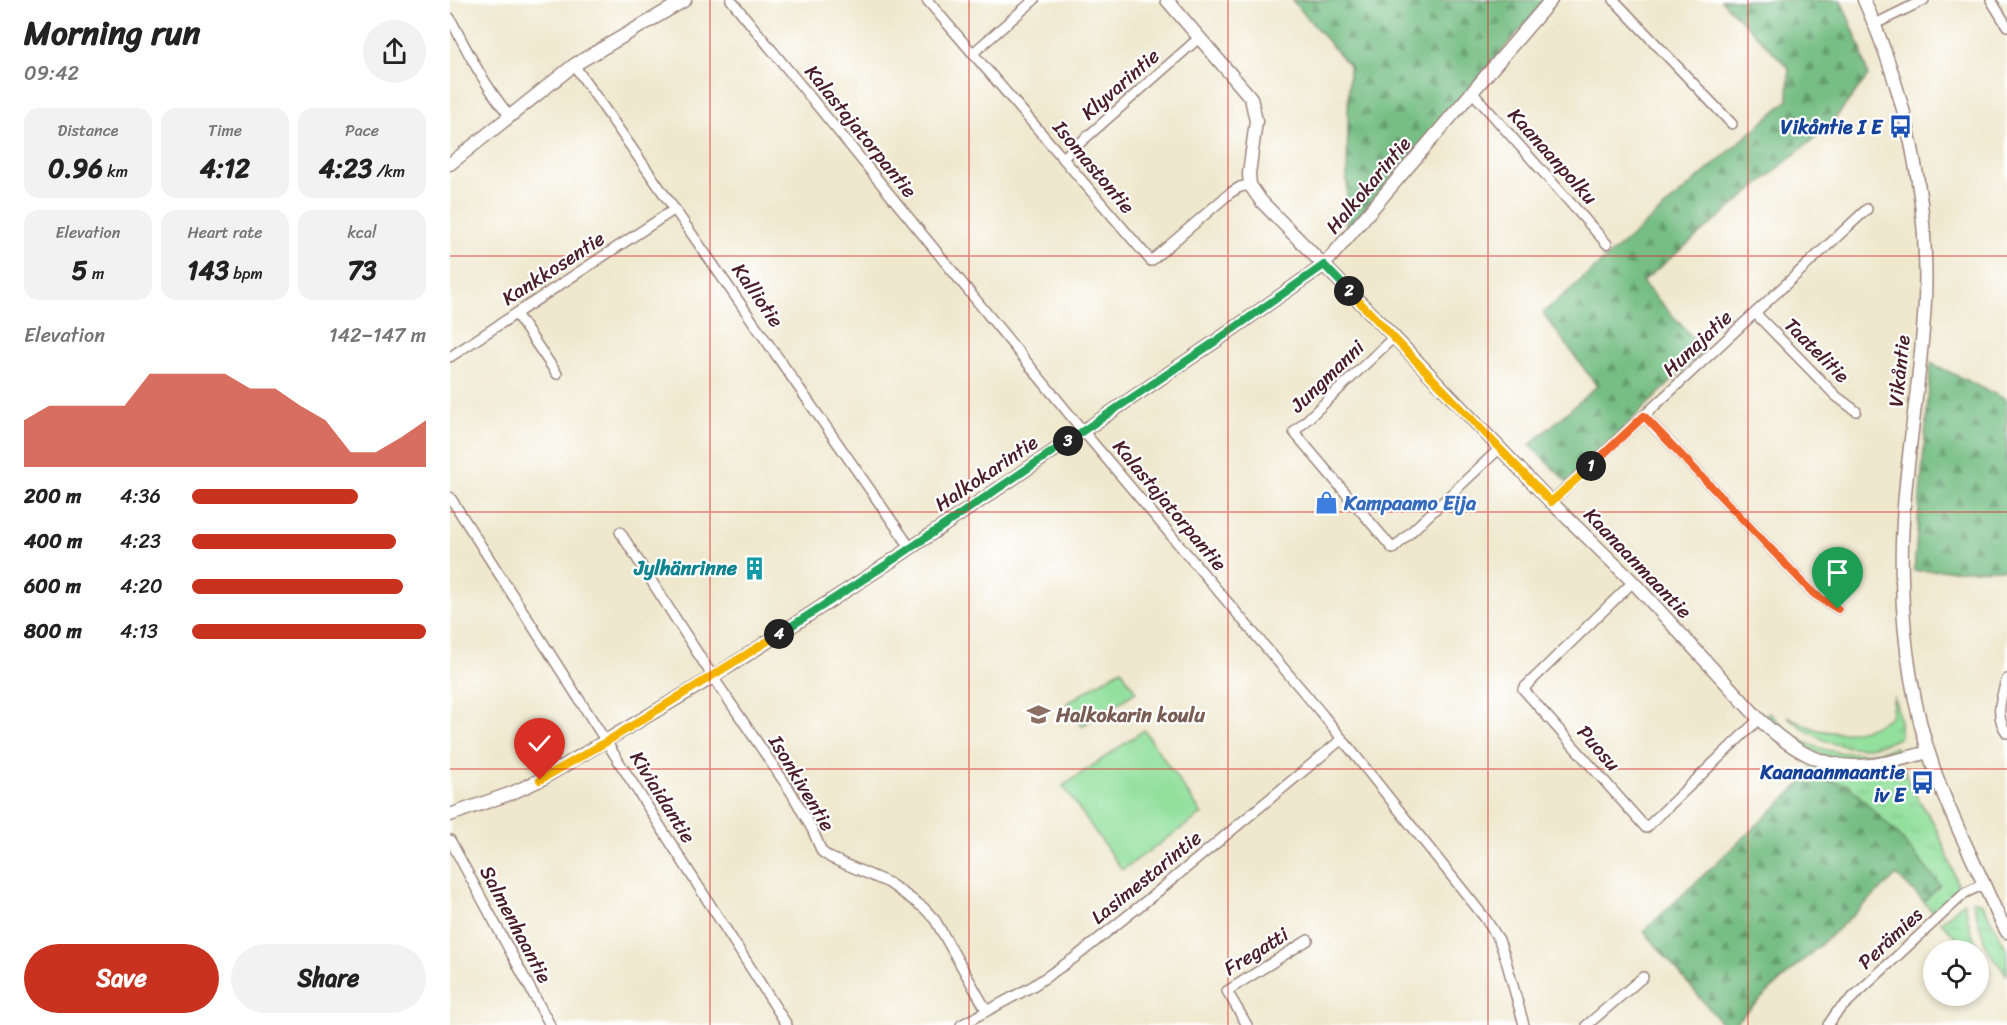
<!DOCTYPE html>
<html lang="en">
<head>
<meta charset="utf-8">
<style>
	body { margin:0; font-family:Sriracha,sans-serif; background:#f2f2f2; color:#222; height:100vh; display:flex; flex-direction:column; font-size:22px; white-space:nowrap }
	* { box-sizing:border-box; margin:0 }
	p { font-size:20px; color:#767676 }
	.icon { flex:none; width:33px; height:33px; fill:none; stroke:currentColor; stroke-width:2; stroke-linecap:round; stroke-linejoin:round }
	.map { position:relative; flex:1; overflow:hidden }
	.drawer { display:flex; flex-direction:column; background:#fff; width:450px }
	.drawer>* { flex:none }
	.fabs { position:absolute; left:1473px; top:940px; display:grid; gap:12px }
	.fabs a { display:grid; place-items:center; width:66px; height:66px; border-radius:50%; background:#fff; box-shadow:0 3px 9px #0003; font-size:30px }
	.pin { position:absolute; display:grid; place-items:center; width:51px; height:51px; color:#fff; margin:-62px -26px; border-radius:50% 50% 50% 0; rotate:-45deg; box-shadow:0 0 6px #0007 }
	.pin .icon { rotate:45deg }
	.km { position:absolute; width:30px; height:30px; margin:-15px; border-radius:50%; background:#222; color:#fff; font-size:16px; line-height:30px; text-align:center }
	.round { display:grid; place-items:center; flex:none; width:63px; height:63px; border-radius:32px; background:#f2f2f2 }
	.overview { display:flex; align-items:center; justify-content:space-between; height:102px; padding:0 24px }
	h1 { font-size:33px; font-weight:700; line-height:45px }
	.stats { display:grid; grid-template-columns:repeat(3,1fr); gap:9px; height:102px; padding:6px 24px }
	.stats div { display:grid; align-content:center; border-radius:15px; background:#f2f2f2; text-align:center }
	.stats b { font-size:26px; font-weight:700 }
	.stats small { font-size:16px; font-weight:400 }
	.stats p { font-size:16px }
	.chart { height:168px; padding:12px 24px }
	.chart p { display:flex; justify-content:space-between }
	.chart svg { width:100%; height:108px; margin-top:6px; fill:#c8321e; opacity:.7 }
	.action { display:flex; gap:12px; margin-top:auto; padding:12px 24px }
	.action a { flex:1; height:69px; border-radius:36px; background:#c8321e; color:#fff; font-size:24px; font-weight:700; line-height:69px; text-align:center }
	.action a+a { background:#f2f2f2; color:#222 }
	ul { padding:0 24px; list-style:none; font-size:20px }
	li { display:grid; grid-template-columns:96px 72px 1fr; align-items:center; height:45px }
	li i { height:15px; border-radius:8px; background:#c8321e }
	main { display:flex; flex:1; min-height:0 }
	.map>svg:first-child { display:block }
	.grass { fill:url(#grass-tufts); stroke:#6e8064; stroke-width:1.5 }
	.forest { fill:url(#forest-firs); stroke:#606e58; stroke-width:1.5 }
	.garden { fill:#93e09d; stroke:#6e8064; stroke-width:1.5 }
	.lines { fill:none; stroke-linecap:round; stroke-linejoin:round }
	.minor-casing { stroke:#9c847c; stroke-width:12 }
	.tertiary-casing { stroke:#9c847c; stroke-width:15 }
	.minor { stroke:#fff; stroke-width:9 }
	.tertiary { stroke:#fff; stroke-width:12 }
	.split-1-casing { stroke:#fff; stroke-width:12 }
	.split-2-casing { stroke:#fff; stroke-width:12 }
	.split-3-casing { stroke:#fff; stroke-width:12 }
	.split-4-casing { stroke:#fff; stroke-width:12 }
	.split-5-casing { stroke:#fff; stroke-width:12 }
	.split-1 { stroke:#f0652b; stroke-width:8 }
	.split-2 { stroke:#f5b400; stroke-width:8 }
	.split-3 { stroke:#22a559; stroke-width:8 }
	.split-4 { stroke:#22a559; stroke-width:8 }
	.split-5 { stroke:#f5b400; stroke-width:8 }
	.grid { fill:none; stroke:#d62828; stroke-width:1.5; stroke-opacity:0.55 }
	.labels { text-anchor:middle; stroke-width:4.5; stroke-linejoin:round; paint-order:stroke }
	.street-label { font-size:20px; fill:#4a1f2b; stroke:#fff }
	.transit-label { font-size:20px; font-weight:bold; fill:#164399; stroke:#fff; text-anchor:end }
	.shop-label { font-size:20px; font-weight:bold; fill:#366cbe; stroke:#fff; text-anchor:start }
	.culture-label { font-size:20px; font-weight:bold; fill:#0d838f; stroke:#fff; text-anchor:end }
	.education-label { font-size:20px; font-weight:bold; fill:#785e54; stroke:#fff; text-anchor:start }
</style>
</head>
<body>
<main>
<section class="drawer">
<div class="overview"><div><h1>Morning run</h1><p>09:42</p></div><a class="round"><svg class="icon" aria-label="share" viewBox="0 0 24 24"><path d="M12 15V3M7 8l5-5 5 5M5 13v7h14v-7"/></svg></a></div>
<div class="stats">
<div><p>Distance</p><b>0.96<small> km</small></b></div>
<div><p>Time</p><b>4:12</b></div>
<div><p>Pace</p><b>4:23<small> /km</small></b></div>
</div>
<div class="stats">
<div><p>Elevation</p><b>5<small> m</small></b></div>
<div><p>Heart rate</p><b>143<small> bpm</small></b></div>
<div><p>kcal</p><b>73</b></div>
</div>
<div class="chart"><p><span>Elevation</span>142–147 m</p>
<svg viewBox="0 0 160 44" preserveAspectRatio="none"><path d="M0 44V25L10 19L20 19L30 19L40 19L50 6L60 6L70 6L80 6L90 12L100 12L110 19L120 25L130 38L140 38L150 32L160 25V44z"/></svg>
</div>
<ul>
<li><b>200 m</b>4:36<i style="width:71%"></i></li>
<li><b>400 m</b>4:23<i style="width:87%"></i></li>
<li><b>600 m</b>4:20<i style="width:90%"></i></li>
<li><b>800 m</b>4:13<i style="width:100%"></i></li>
</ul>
<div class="action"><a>Save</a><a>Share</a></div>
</section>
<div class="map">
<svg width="1557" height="1025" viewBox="0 0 1557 1025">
	<defs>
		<pattern id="grass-tufts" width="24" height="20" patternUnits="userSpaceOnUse" patternTransform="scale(1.5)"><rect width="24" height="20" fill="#93e09d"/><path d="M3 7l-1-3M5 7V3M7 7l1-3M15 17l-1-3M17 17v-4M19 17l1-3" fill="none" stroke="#80c087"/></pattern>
		<pattern id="forest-firs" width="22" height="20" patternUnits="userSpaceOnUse" patternTransform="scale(1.5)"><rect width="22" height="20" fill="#76be84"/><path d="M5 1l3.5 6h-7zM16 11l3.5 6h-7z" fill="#639a6c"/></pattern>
	</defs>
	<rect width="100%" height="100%" fill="#fff"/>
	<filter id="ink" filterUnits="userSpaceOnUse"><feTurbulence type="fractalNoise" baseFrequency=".0167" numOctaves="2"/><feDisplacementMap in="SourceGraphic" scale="12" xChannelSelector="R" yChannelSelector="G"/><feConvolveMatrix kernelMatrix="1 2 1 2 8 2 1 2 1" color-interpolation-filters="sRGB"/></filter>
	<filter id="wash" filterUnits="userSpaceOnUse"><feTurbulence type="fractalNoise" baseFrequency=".008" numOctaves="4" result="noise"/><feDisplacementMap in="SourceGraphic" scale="24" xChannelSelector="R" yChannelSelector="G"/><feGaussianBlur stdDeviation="1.35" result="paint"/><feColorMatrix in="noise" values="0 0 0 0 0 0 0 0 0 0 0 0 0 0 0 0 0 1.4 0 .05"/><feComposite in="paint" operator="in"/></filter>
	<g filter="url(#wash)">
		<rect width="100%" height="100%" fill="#efe8ce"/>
		<path class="grass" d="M 1444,696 C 1447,710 1453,725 1449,738 C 1405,758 1372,745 1337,716 C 1347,721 1358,727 1368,730 C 1393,736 1421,731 1441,716 Z
			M 1319,712 C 1326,719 1334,729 1342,735 C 1372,755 1413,758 1446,747 L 1447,754 C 1408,763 1374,762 1339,739 C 1330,733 1323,724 1315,717 Z
			M 1362,766 C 1400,776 1416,776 1454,767 C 1459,790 1473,804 1484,824 C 1495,845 1502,867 1509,890 L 1484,914 L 1474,902 L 1490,885 L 1448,835 L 1398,785 L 1358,777 Z
			M 1522,900 L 1532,903 L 1557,950 L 1557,975 L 1537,949 Z
			M 1514,902 L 1521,931 L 1540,973 L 1529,960 L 1528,951 L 1520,951 L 1491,922 Z"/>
		<path class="forest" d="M 842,0 L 1096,0 L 896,230 L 899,66 Z
			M 1271,0 L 1391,0 L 1410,46 L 1418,76 L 1380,125 L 1192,282 L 1254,350 L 1117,482 L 1080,445 L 1147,386 L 1093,313 L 1338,100 L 1339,68 Z
			M 1481,363 L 1557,400 L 1557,569 L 1464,571 Z
			M 1358,777 L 1398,785 L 1448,835 L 1490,885 L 1474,902 L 1447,875 L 1282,1025 L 1273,1025 L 1194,931 Z"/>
		<path class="garden" d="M 671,669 L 686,692 L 632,726 L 617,703 Z
			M 694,730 L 752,814 L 672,870 L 613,786 Z"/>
	</g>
	<g filter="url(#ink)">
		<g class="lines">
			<defs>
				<path id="minor" d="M 281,0 L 633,431 L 873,715 L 1035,918 L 1049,940 L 1055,957 L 1074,1025
					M 477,0 L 701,261 L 780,193 L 790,187 L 800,185
					M 1164,0 L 1282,124
					M 1541,0 L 1557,26
					M 0,18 C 17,51 35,86 59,115
					M 1425,24 L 1474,0
					M 523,53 L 584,0
					M 124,65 L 460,547
					M 1022,92 L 1157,244
					M 613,158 L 750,37
					M 1305,313 L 1386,396 L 1406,411
					M 66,314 L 107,374
					M 944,337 L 844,432 L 943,549 L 1050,448
					M 0,357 L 225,209
					M 1194,416 L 1364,594 L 1388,609
					M 0,497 L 337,1025
					M 1101,502 L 1417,209
					M 170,532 L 263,677 L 341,792 L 362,829 L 372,852 L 381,858 L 439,883 L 474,908 L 485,920 L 537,1011
					M 1183,582 L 1073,689 L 1196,828 L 1309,719
					M 1557,679 C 1551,697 1544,716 1557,733
					M 0,840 L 100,1025
					M 511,1025 L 583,986 L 627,956 L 706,893 L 892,739
					M 797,1025 L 777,991 L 858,940
					M 1137,1025 L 1193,977
					M 1378,1025 L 1387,1012 L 1515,893 L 1534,884"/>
				<path id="tertiary" d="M 717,0 L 801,98 L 806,121 L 799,174 L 800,185 L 811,201 L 944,337 L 1101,502 L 1183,582 L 1309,719 C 1340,749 1374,771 1420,765 C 1440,763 1459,757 1478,752
					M 1414,0 C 1456,94 1479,197 1475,300 C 1471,393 1449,486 1452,579 C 1453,643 1463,708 1484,769 C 1495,802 1511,835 1526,867 C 1536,888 1545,911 1557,932
					M 0,164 L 124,65 L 235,0
					M 0,815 L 62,793 L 90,780 L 263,677 L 434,566 L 766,341 L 874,265 L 1101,0"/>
			</defs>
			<use href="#minor" class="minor-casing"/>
			<use href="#tertiary" class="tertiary-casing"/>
			<use href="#minor" class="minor"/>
			<use href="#tertiary" class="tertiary"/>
		</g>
	</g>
	<g class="lines" filter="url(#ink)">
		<defs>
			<path id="split-1" d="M 1141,466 L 1194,416 L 1364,594 L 1388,609"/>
			<path id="split-2" d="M 899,291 L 1101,502 L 1141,466"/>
			<path id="split-3" d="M 618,441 L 766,341 L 874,265 L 899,291"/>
			<path id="split-4" d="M 329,634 L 434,566 L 618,441"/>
			<path id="split-5" d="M 90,780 L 156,742 L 329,634"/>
		</defs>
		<use href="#split-1" class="split-1-casing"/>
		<use href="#split-2" class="split-2-casing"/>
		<use href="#split-3" class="split-3-casing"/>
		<use href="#split-4" class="split-4-casing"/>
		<use href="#split-5" class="split-5-casing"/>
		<use href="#split-1" class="split-1"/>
		<use href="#split-2" class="split-2"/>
		<use href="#split-3" class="split-3"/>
		<use href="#split-4" class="split-4"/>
		<use href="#split-5" class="split-5"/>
	</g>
	<path class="grid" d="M 260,0 L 260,1025M 519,0 L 519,1025M 778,0 L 778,1025M 1038,0 L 1038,1025M 1298,0 L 1298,1025M 0,256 L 1557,256M 0,512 L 1557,512M 0,769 L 1557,769"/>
	<defs>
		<symbol id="bus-bare" viewBox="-9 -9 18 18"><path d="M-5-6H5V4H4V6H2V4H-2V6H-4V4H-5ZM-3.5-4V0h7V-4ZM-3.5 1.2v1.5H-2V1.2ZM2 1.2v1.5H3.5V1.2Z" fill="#1a4fb4" stroke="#fff" stroke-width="2.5" paint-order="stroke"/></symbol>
		<symbol id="shop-bare" viewBox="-9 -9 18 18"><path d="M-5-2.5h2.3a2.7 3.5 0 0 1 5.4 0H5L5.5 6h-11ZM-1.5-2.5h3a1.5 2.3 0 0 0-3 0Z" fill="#3f7fe0" stroke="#fff" stroke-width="2.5" paint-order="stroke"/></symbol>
		<symbol id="building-bare" viewBox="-9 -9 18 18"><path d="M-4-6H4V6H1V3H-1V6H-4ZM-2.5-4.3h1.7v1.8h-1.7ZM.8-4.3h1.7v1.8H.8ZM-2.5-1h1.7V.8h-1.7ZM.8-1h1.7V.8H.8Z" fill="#0f9aa8" stroke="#fff" stroke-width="2.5" paint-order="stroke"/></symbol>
		<symbol id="school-bare" viewBox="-9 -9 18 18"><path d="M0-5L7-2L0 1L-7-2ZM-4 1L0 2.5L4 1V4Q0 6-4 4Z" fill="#8d6e63" stroke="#fff" stroke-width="2.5" paint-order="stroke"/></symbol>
	</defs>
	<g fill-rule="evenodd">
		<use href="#bus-bare" x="1434" y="110" width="33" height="33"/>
		<use href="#shop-bare" x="860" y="486" width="33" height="33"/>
		<use href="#building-bare" x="288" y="552" width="33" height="33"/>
		<use href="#school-bare" x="572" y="698" width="33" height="33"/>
		<use href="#bus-bare" x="1456" y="766" width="33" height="33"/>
	</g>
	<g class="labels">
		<g class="street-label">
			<text transform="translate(670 84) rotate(-41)" y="7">Klyvarintie</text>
			<text transform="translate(411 131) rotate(51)" y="7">Kalastajatorpantie</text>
			<text transform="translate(1103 156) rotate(48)" y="7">Kaanaanpolku</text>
			<text transform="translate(644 167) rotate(50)" y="7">Isomastontie</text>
			<text transform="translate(918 185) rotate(-50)" y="7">Halkokarintie</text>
			<text transform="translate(103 268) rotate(-33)" y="7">Kankkosentie</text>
			<text transform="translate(308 295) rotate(55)" y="7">Kalliotie</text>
			<text transform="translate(1247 343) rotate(-43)" y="7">Hunajatie</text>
			<text transform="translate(1367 350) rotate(45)" y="7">Taatelitie</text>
			<text transform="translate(1449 371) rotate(-84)" y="7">Vikåntie</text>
			<text transform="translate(877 376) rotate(-44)" y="7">Jungmanni</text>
			<text transform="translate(536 473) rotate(-34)" y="7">Halkokarintie</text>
			<text transform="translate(720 505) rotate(50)" y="7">Kalastajatorpantie</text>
			<text transform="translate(1188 563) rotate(46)" y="7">Kaanaanmaantie</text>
			<text transform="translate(1149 748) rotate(49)" y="7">Puosu</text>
			<text transform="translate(352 783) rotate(59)" y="7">Isonkiventie</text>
			<text transform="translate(213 797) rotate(58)" y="7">Kiviaidantie</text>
			<text transform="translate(696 877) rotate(-39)" y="7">Lasimestarintie</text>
			<text transform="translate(66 924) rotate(62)" y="7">Salmenhaantie</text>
			<text transform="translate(1440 938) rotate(-43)" y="7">Perämies</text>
			<text transform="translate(806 951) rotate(-32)" y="7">Fregatti</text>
		</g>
		<g class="transit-label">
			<text x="1432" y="134">Vikåntie I E</text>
			<text x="1455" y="779">Kaanaanmaantie<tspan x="1455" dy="23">iv E</tspan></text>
		</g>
		<g class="shop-label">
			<text x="894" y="510">Kampaamo Eija</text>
		</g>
		<g class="culture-label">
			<text x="287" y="575">Jylhänrinne</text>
		</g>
		<g class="education-label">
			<text x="606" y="722">Halkokarin koulu</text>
		</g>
	</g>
</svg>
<div class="fabs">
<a><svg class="icon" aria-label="locate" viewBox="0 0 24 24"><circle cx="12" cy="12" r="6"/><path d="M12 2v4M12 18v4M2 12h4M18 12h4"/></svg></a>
</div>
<div class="pin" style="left:1388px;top:609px;background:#1e9e55"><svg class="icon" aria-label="arrive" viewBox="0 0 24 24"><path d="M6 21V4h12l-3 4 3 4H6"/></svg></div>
<div class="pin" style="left:90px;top:780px;background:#d93025"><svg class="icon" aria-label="check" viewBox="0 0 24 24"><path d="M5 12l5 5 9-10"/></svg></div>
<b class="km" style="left:1141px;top:466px">1</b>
<b class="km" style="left:899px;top:291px">2</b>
<b class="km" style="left:618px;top:441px">3</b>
<b class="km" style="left:329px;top:634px">4</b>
</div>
</main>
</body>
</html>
